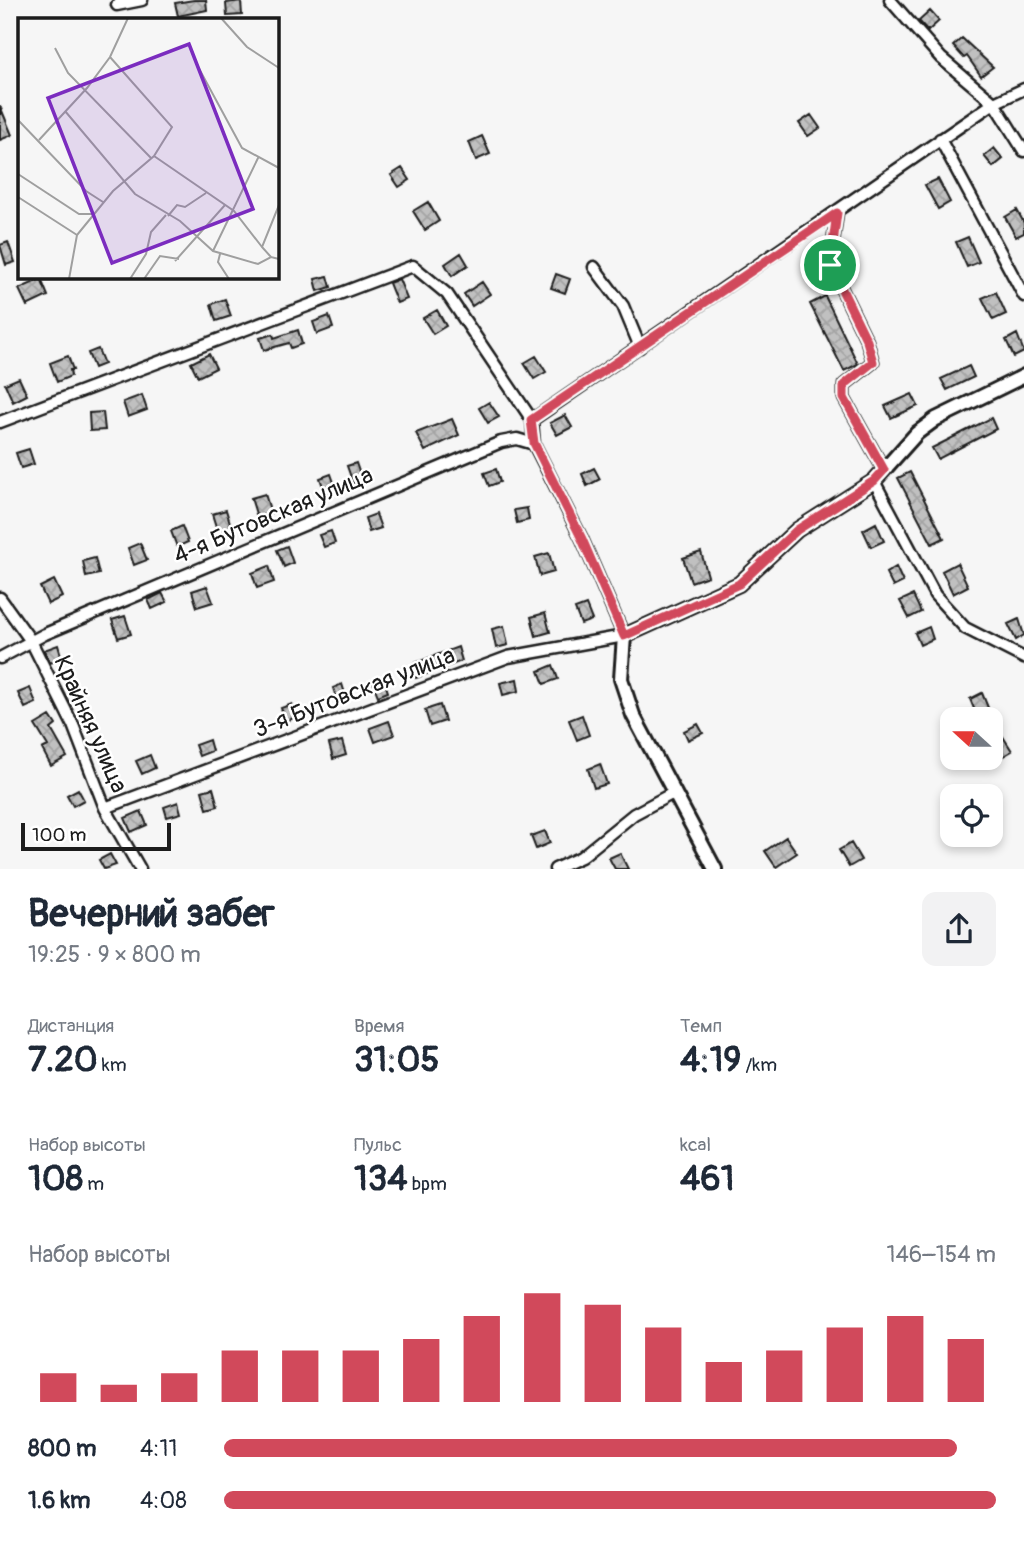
<!DOCTYPE html>
<html lang="ru">
<head>
<meta charset="utf-8">
<style>
	body { margin:0; font-family:Pangolin,sans-serif; background:#f2f2f3; color:#1f2937; height:100vh; display:flex; flex-direction:column; font-size:26px; white-space:nowrap }
	* { box-sizing:border-box; margin:0 }
	p { font-size:23px; color:#747a83 }
	.icon { flex:none; width:38px; height:38px; fill:none; stroke:currentColor; stroke-width:2; stroke-linecap:round; stroke-linejoin:round }
	.map { position:relative; height:869px; overflow:hidden }
	.drawer { display:flex; flex-direction:column; background:#fff; flex:1 }
	.drawer>* { flex:none }
	.needle { width:46px; rotate:291deg }
	.buttons { position:absolute; left:940px; top:707px; display:grid; gap:14px }
	.buttons a { display:grid; place-items:center; width:63px; height:63px; border-radius:14px; background:#fff; box-shadow:0 4px 10px #0003; font-size:35px }
	.scale { position:absolute; left:21px; bottom:18px; width:150px; box-sizing:border-box; padding-left:7px; border:4px solid #1c1c1c; border-top:0; font-size:19px; line-height:24px; white-space:nowrap; color:#1c1c1c; -webkit-text-stroke:5px #fff; paint-order:stroke }
	.pin { position:absolute; display:grid; place-items:center; width:60px; height:60px; color:#fff; margin:-30px; border:4px solid #fff; border-radius:50%; box-shadow:0 2px 7px #0007 }
	.round { display:grid; place-items:center; flex:none; width:74px; height:74px; border-radius:14px; background:#f2f2f3 }
	.headline { display:flex; align-items:center; justify-content:space-between; height:119px; padding:0 28px }
	h1 { font-size:38px; font-weight:700; line-height:52px }
	.figures { display:grid; grid-template-columns:repeat(3,1fr); gap:10px; height:119px; padding:7px 28px }
	.figures div { display:grid; align-content:center }
	.figures b { font-size:35px; font-weight:700 }
	.figures small { font-size:19px; font-weight:400 }
	.figures p { font-size:19px }
	.chart { height:196px; padding:14px 28px }
	.chart p { display:flex; justify-content:space-between }
	.chart svg { width:100%; height:126px; margin-top:7px; stroke:#d1495b; stroke-width:6 }
	ul { padding:0 28px; list-style:none; font-size:23px }
	li { display:grid; grid-template-columns:112px 84px 1fr; align-items:center; height:52px }
	li i { height:18px; border-radius:9px; background:#d1495b }
	.map>svg:first-child { display:block }
	.building { fill:url(#building-cross-hatch); stroke:#1c1c1c; stroke-width:2 }
	.lines { fill:none; stroke-linecap:round; stroke-linejoin:round }
	.minor-casing { stroke:#1c1c1c; stroke-width:15 }
	.tertiary-casing { stroke:#1c1c1c; stroke-width:18 }
	.minor { stroke:#fff; stroke-width:10 }
	.tertiary { stroke:#fff; stroke-width:12 }
	.route-casing { stroke:#fff; stroke-width:14 }
	.route { stroke:#d1495b; stroke-width:9 }
	.labels { text-anchor:middle; stroke-width:5; stroke-linejoin:round; paint-order:stroke }
	.street-label { font-size:24px; fill:#1c1c1c; stroke:#fff }
	.inset-road { fill:none; stroke:#9f9f9f; stroke-width:2 }
	.view { fill:#7b2cbf; fill-opacity:0.15; stroke:#7b2cbf; stroke-width:3.5 }
	.inset-edge { fill:none; stroke:#1c1c1c; stroke-width:3.5 }
</style>
</head>
<body>
<div class="map">
<svg width="1024" height="869" viewBox="0 0 1024 869">
	<defs>
		<pattern id="building-cross-hatch" width="8" height="8" patternUnits="userSpaceOnUse" patternTransform="scale(1.75)"><rect width="8" height="8" fill="#c0c0c0"/><path d="M0 0l8 8M0 8l8-8" fill="none" stroke="#a4a4a4"/></pattern>
	</defs>
	<rect width="100%" height="100%" fill="#f6f6f6"/>
	<filter id="ink" filterUnits="userSpaceOnUse"><feTurbulence type="fractalNoise" baseFrequency=".0143" numOctaves="2"/><feDisplacementMap in="SourceGraphic" scale="14" xChannelSelector="R" yChannelSelector="G"/><feConvolveMatrix kernelMatrix="1 2 1 2 8 2 1 2 1" color-interpolation-filters="sRGB"/></filter>
	<g filter="url(#ink)">
		<path class="building" d="M 194,0 L 206,0 L 207,10 L 178,16 L 175,3 Z
			M 241,1 L 242,15 L 227,16 L 226,3 Z
			M 930,11 L 939,21 L 928,31 L 919,21 Z
			M 962,38 L 993,67 L 981,76 L 967,56 L 964,58 L 953,46 Z
			M 0,106 L 12,135 L 0,140 Z
			M 811,115 L 820,128 L 808,136 L 799,123 Z
			M 482,136 L 490,154 L 476,160 L 469,142 Z
			M 994,148 L 1003,159 L 993,167 L 984,156 Z
			M 402,168 L 410,180 L 399,187 L 391,175 Z
			M 938,179 L 950,202 L 938,209 L 925,185 Z
			M 428,202 L 439,221 L 425,230 L 413,211 Z
			M 1017,210 L 1024,223 L 1024,233 L 1016,237 L 1005,217 Z
			M 968,237 L 979,262 L 967,267 L 956,242 Z
			M 8,242 L 15,262 L 6,265 L 0,245 Z
			M 461,253 L 468,265 L 452,276 L 445,264 Z
			M 556,274 L 570,279 L 565,293 L 551,288 Z
			M 328,276 L 331,287 L 318,291 L 315,279 Z
			M 41,279 L 48,296 L 27,306 L 19,289 Z
			M 399,279 L 407,299 L 397,303 L 389,283 Z
			M 482,282 L 490,294 L 472,306 L 464,294 Z
			M 996,292 L 1006,314 L 993,320 L 982,298 Z
			M 825,296 L 858,364 L 844,371 L 810,304 Z
			M 225,299 L 231,316 L 216,321 L 211,304 Z
			M 437,310 L 446,326 L 433,334 L 423,318 Z
			M 329,316 L 333,328 L 317,334 L 313,322 Z
			M 298,330 L 302,344 L 291,348 L 289,343 L 264,350 L 260,338 L 273,334 L 274,338 Z
			M 1017,334 L 1024,352 L 1014,357 L 1006,340 Z
			M 98,349 L 104,364 L 94,368 L 88,353 Z
			M 209,354 L 216,368 L 198,377 L 191,363 Z
			M 68,356 L 73,370 L 70,370 L 71,376 L 57,382 L 50,363 Z
			M 536,356 L 546,372 L 534,379 L 524,363 Z
			M 969,366 L 974,377 L 947,390 L 941,379 Z
			M 19,378 L 27,395 L 13,402 L 5,384 Z
			M 912,394 L 918,406 L 891,418 L 885,406 Z
			M 142,395 L 147,410 L 128,417 L 123,402 Z
			M 489,402 L 499,417 L 488,423 L 479,408 Z
			M 103,412 L 105,430 L 90,431 L 89,413 Z
			M 565,415 L 572,427 L 557,435 L 550,423 Z
			M 991,418 L 996,429 L 938,459 L 932,448 Z
			M 452,419 L 459,435 L 425,451 L 416,433 Z
			M 29,449 L 34,464 L 21,468 L 16,453 Z
			M 356,463 L 362,480 L 353,483 L 347,466 Z
			M 594,468 L 600,479 L 587,486 L 582,474 Z
			M 496,469 L 500,482 L 489,486 L 484,473 Z
			M 910,472 L 944,538 L 932,544 L 898,478 Z
			M 331,474 L 337,491 L 326,495 L 320,478 Z
			M 265,494 L 271,513 L 257,517 L 251,498 Z
			M 527,508 L 529,520 L 517,523 L 514,510 Z
			M 226,510 L 232,529 L 218,533 L 212,514 Z
			M 376,514 L 381,528 L 369,532 L 365,518 Z
			M 876,523 L 884,541 L 871,547 L 863,530 Z
			M 182,526 L 188,542 L 177,547 L 171,531 Z
			M 331,531 L 335,543 L 324,547 L 319,535 Z
			M 140,543 L 147,560 L 134,565 L 128,548 Z
			M 287,546 L 293,563 L 284,567 L 277,550 Z
			M 701,552 L 708,576 L 691,582 L 683,558 Z
			M 549,553 L 554,572 L 540,576 L 535,557 Z
			M 95,558 L 99,574 L 86,577 L 83,561 Z
			M 957,563 L 968,586 L 953,594 L 942,571 Z
			M 269,566 L 274,582 L 257,588 L 252,573 Z
			M 896,567 L 903,582 L 893,587 L 886,573 Z
			M 54,580 L 62,597 L 48,604 L 40,587 Z
			M 207,586 L 213,602 L 197,607 L 192,591 Z
			M 162,593 L 167,602 L 152,609 L 148,600 Z
			M 913,595 L 921,612 L 909,618 L 900,601 Z
			M 586,605 L 592,620 L 581,624 L 575,609 Z
			M 545,613 L 550,632 L 536,636 L 531,617 Z
			M 125,616 L 131,634 L 118,638 L 112,620 Z
			M 1019,619 L 1024,635 L 1016,640 L 1008,624 Z
			M 504,626 L 508,645 L 496,648 L 492,629 Z
			M 929,627 L 933,639 L 920,645 L 915,633 Z
			M 58,645 L 62,659 L 50,663 L 44,650 Z
			M 458,647 L 462,661 L 416,678 L 412,664 Z
			M 553,665 L 558,679 L 544,684 L 539,671 Z
			M 383,677 L 388,692 L 378,696 L 372,681 Z
			M 517,679 L 519,691 L 503,695 L 500,683 Z
			M 342,684 L 347,700 L 338,703 L 333,688 Z
			M 30,688 L 36,703 L 25,708 L 18,693 Z
			M 982,693 L 989,710 L 977,716 L 970,699 Z
			M 292,704 L 297,717 L 286,721 L 281,708 Z
			M 440,705 L 445,721 L 430,726 L 425,710 Z
			M 582,715 L 589,735 L 577,740 L 569,720 Z
			M 50,716 L 56,725 L 51,729 L 67,757 L 51,766 L 42,749 L 48,746 L 35,725 Z
			M 389,721 L 394,735 L 375,742 L 370,728 Z
			M 698,724 L 703,733 L 688,740 L 684,731 Z
			M 1002,735 L 1012,751 L 1000,758 L 990,742 Z
			M 209,740 L 212,751 L 199,756 L 195,745 Z
			M 342,741 L 346,755 L 333,759 L 329,744 Z
			M 150,755 L 155,768 L 142,774 L 136,761 Z
			M 600,764 L 607,784 L 594,788 L 588,769 Z
			M 213,788 L 218,806 L 207,809 L 202,791 Z
			M 78,789 L 84,800 L 73,806 L 67,795 Z
			M 178,802 L 181,813 L 167,817 L 164,807 Z
			M 141,811 L 147,825 L 131,832 L 125,818 Z
			M 545,831 L 550,843 L 536,849 L 531,836 Z
			M 786,837 L 797,853 L 776,867 L 765,851 Z
			M 851,843 L 861,860 L 849,867 L 839,850 Z
			M 620,853 L 628,869 L 615,869 L 609,858 Z
			M 110,854 L 116,865 L 104,869 L 99,860 Z"/>
		<g class="lines">
			<defs>
				<path id="minor" d="M 890,0 L 941,58 L 994,103 L 1024,151
					M 117,5 L 142,0
					M 940,139 L 1024,296
					M 837,213 L 830,265 L 867,341 L 873,362 L 844,385 L 844,398 L 884,470
					M 594,267 L 623,306 L 640,347
					M 532,420 L 994,103 L 1024,89
					M 0,422 L 413,266 L 447,294 L 532,420 L 534,444 L 582,539 L 624,636 L 508,657 L 105,808
					M 874,481 L 935,595 L 965,628 L 1024,658
					M 0,598 L 31,641 L 73,725 L 105,808 L 140,869
					M 0,658 L 45,634 L 501,442 L 517,439 L 534,444
					M 555,869 L 581,857 L 634,814 L 675,792"/>
				<path id="tertiary" d="M 715,869 L 633,715 L 621,679 L 624,636 L 739,584 L 797,530 L 874,481 L 917,433 L 936,419 L 1024,376"/>
			</defs>
			<use href="#minor" class="minor-casing"/>
			<use href="#tertiary" class="tertiary-casing"/>
			<use href="#minor" class="minor"/>
			<use href="#tertiary" class="tertiary"/>
		</g>
	</g>
	<g class="lines" filter="url(#ink)">
		<defs>
			<path id="route" d="M 837,213 L 830,265 L 867,341 L 873,362 L 844,385 L 844,398 L 884,470 L 874,481 L 797,530 L 739,584 L 624,636 L 582,539 L 534,443 L 531,420 Z"/>
		</defs>
		<use href="#route" class="route-casing"/>
		<use href="#route" class="route"/>
	</g>
	<g class="labels">
		<g class="street-label">
			<text transform="translate(273 515) rotate(-23)" y="8">4-я Бутовская улица</text>
			<text transform="translate(354 692) rotate(-21)" y="8">3-я Бутовская улица</text>
			<text transform="translate(91 724) rotate(66)" y="8">Крайняя улица</text>
		</g>
	</g>
	<g transform="translate(18 18)">
		<rect width="261" height="261" fill="#f6f6f6"/>
		<path class="inset-road" d="M 203,0 L 229,29 L 261,50M 37,30 L 50,55 L 133,140M 178,45 L 224,130 L 261,150M 47,93 L 117,176 L 162,203 L 195,233 L 240,246 L 253,239 L 261,241M 0,102 L 68,173 L 85,184M 21,122 L 69,70 L 92,39 L 110,0M 136,138 L 216,193 L 244,229M 0,156 L 61,196 L 75,196M 0,179 L 59,217M 150,198 L 159,187 L 167,189 L 188,175M 195,233 L 241,138M 202,236 L 200,244 L 211,261M 253,239 L 244,229 L 261,187M 157,243 L 207,187M 51,261 L 59,217 L 95,173 L 136,138 L 154,109 L 92,39M 112,261 L 128,236 L 133,214 L 148,197M 126,261 L 142,238 L 161,241"/>
		<path class="view" d="M 171,26 L 235,191 L 94,245 L 30,80 Z"/>
		<rect width="261" height="261" class="inset-edge"/>
	</g>
</svg>
<div class="buttons">
<a><svg class="needle" viewBox="-14 -14 28 28"><path d="M0-13l5 13h-10z" fill="#e53935"/><path d="M0 13l5-13h-10z" fill="#747a83"/></svg></a>
<a><svg class="icon" aria-label="locate" viewBox="0 0 24 24"><circle cx="12" cy="12" r="6"/><path d="M12 2v4M12 18v4M2 12h4M18 12h4"/></svg></a>
</div>
<div class="scale">100 m</div>
<div class="pin" style="left:830px;top:265px;background:#1e9e55"><svg class="icon" aria-label="arrive" viewBox="0 0 24 24"><path d="M6 21V4h12l-3 4 3 4H6"/></svg></div>
</div>
<section class="drawer">
<div class="headline"><div><h1>Вечерний забег</h1><p>19:25 · 9 × 800 m</p></div><a class="round"><svg class="icon" aria-label="share" viewBox="0 0 24 24"><path d="M12 15V3M7 8l5-5 5 5M5 13v7h14v-7"/></svg></a></div>
<div class="figures">
<div><p>Дистанция</p><b>7.20<small> km</small></b></div>
<div><p>Время</p><b>31:05</b></div>
<div><p>Темп</p><b>4:19<small> /km</small></b></div>
</div>
<div class="figures">
<div><p>Набор высоты</p><b>108<small> m</small></b></div>
<div><p>Пульс</p><b>134<small> bpm</small></b></div>
<div><p>kcal</p><b>461</b></div>
</div>
<div class="chart"><p><span>Набор высоты</span>146–154 m</p>
<svg viewBox="0 0 160 44" preserveAspectRatio="none"><path d="M5 44V34M15 44V38M25 44V34M35 44V26M45 44V26M55 44V26M65 44V22M75 44V14M85 44V6M95 44V10M105 44V18M115 44V30M125 44V26M135 44V18M145 44V14M155 44V22"/></svg>
</div>
<ul>
<li><b>800 m</b>4:11<i style="width:95%"></i></li>
<li><b>1.6 km</b>4:08<i style="width:100%"></i></li>
</ul>
</section>
</body>
</html>
